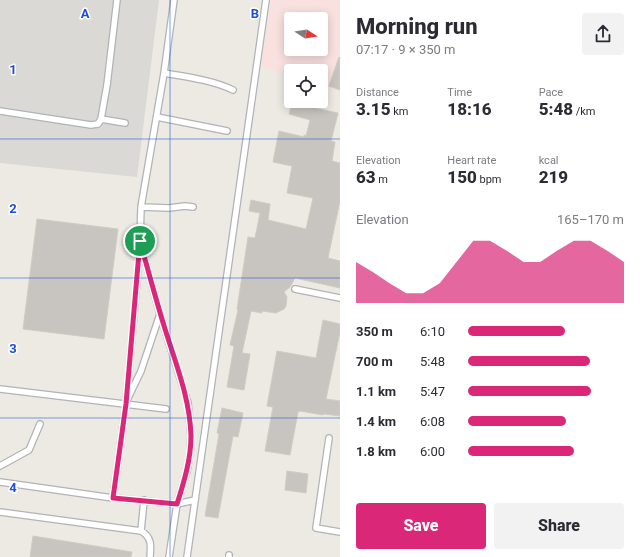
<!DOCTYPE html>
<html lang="en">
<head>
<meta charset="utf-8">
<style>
	body { margin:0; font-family:Roboto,sans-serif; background:#f2f2f3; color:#2b2b33; height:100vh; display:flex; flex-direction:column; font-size:15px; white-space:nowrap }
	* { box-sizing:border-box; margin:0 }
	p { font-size:13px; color:#7c7c81 }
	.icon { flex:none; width:22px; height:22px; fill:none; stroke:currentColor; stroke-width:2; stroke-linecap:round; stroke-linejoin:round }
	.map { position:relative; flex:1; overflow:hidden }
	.drawer { display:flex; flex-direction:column; background:#fff; width:300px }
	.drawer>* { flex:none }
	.needle { width:26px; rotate:102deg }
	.fabs { position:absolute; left:284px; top:12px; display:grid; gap:8px }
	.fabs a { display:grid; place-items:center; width:44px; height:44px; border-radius:4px; background:#fff; box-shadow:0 2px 10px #0003; font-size:20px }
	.pin { position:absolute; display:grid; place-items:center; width:34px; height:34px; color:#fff; margin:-17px; border:2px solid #fff; border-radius:50%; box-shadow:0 1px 4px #0007 }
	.round { display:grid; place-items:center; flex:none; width:42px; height:42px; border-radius:4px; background:#f2f2f3 }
	.headline { display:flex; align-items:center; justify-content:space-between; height:68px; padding:0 16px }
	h1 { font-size:22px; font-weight:800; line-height:30px }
	.stats { display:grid; grid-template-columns:repeat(3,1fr); gap:6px; height:68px; padding:4px 16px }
	.stats div { display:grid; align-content:center }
	.stats b { font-size:17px; font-weight:800 }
	.stats small { font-size:11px; font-weight:400 }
	.stats p { font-size:11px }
	.chart { height:112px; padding:8px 16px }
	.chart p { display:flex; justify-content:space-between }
	.chart svg { width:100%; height:72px; margin-top:4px; fill:#db2777; opacity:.7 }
	.button { display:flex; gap:8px; margin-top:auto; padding:8px 16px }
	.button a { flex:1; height:46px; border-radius:4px; background:#db2777; color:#fff; font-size:16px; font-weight:800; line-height:46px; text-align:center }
	.button a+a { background:#f2f2f3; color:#2b2b33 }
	ul { padding:0 16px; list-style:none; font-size:13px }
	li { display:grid; grid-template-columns:64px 48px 1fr; align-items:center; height:30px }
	li i { height:10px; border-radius:5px; background:#db2777 }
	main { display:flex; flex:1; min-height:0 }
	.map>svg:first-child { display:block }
	.industrial { fill:#dbd9d5 }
	.medical { fill:#f9e1e0; fill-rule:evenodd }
	.building { fill:#c8c5c0; stroke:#d0ccc2 }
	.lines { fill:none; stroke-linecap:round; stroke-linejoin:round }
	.lane-casing { stroke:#b0b3b7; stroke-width:8 }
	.lane { stroke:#fff; stroke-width:5.5 }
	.route-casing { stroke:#fff; stroke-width:8 }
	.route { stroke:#db2777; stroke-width:5 }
	.grid { fill:none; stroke:#1d4ed8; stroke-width:1; stroke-opacity:0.55 }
	.grid-label { font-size:13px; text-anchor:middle; font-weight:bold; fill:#1d4ed8; stroke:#fff; stroke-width:3; stroke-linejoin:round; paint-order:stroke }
</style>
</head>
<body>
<main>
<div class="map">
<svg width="340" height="557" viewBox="0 0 340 557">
	<rect width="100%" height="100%" fill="#eceae3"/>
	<path class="industrial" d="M 0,0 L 159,0 L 137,177 L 0,163 Z"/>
	<path class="medical" d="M 271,0 L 340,0 L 340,92 L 321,86 L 321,71 L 291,71 L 291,76 L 261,66 ZM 291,19 L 321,19 L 321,49 L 291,49 Z"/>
	<path class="building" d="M 339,57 L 340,58 L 340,90 L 329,86 Z
		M 293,101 L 311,101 L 310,107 L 338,113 L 331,141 L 335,142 L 332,161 L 340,163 L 340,201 L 328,258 L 340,261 L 340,288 L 295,278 L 290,287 L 284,292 L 287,297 L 286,306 L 284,309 L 276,313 L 262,311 L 262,313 L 251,311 L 242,353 L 250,354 L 244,390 L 227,387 L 234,346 L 230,345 L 238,310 L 237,309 L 248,237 L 255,238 L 260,213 L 249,211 L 251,200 L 270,204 L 268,220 L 306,229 L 313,198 L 287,193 L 292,166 L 273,162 L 279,131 L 304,137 L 304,135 L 306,136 L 310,120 L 289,114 Z
		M 37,219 L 118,229 L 104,339 L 23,329 Z
		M 323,320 L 340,324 L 340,332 L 326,399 L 340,401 L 340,416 L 324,414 L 323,415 L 300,411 L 298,412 L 290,455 L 265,451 L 273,407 L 267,406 L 277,351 L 316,358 Z
		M 222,408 L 243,413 L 238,437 L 233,436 L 218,518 L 205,516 L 219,434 L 217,433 Z
		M 287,471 L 308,474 L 306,493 L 285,490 Z
		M 33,536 L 132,552 L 131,557 L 30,557 Z"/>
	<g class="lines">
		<defs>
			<path id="lane" d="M 164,73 C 187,77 212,80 233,90
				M 0,111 L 91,125 L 98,124 L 101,119 L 107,85 L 117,0
				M 157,117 L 227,131
				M 101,119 L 125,123
				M 141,207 L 169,208 L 185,206 L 193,207
				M 295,289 L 340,298
				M 0,389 L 166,409
				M 127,400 L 141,371 L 160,314
				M 329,438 L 316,528 L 340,532
				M 0,466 L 29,450 L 40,424
				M 0,482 L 113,498 L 177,504 L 195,500
				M 113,498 L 126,404 L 140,245
				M 0,512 L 141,531 L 144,500
				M 141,531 C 152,537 151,546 150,557
				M 169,557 L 177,504 L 187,471 L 190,453 L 191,436 L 188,403 L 160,314 L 140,241 L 141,207 L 164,73 L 174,0
				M 187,557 L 266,0
				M 229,557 L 229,555"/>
		</defs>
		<use href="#lane" class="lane-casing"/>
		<use href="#lane" class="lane"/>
	</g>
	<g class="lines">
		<defs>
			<path id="route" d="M 140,241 C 148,270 156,300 165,329 C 176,364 190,399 191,436 C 191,459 184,482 177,504 L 113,498 L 126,404 Z"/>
		</defs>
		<use href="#route" class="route-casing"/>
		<use href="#route" class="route"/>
	</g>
	<path class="grid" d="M 170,0 L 170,557M 0,139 L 340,139M 0,278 L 340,278M 0,418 L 340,418"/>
	<g class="grid-label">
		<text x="85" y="18">A</text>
		<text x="255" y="18">B</text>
		<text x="13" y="74">1</text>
		<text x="13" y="213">2</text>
		<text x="13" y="353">3</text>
		<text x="13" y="492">4</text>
	</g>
</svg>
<div class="fabs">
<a><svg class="needle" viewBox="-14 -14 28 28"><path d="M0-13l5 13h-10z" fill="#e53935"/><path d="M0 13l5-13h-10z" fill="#7c7c81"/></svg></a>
<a><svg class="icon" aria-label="locate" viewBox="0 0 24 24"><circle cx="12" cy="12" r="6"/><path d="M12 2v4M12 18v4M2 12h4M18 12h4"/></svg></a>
</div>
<div class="pin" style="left:140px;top:241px;background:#1e9e55"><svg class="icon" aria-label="arrive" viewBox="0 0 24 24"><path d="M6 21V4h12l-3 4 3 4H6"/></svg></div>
</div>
<section class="drawer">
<div class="headline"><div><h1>Morning run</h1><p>07:17 · 9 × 350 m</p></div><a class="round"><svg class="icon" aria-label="share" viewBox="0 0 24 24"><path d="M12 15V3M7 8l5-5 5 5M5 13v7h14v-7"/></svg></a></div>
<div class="stats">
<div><p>Distance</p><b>3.15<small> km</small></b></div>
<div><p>Time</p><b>18:16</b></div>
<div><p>Pace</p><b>5:48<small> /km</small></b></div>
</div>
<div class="stats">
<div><p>Elevation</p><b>63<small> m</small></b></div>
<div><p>Heart rate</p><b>150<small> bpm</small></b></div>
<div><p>kcal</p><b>219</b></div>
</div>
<div class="chart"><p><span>Elevation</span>165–170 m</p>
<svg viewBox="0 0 160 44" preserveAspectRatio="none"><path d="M0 44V19L10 25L20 32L30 38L40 38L50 32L60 19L70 6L80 6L90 12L100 19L110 19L120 12L130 6L140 6L150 12L160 19V44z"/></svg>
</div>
<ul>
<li><b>350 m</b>6:10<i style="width:62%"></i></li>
<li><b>700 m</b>5:48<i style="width:78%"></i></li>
<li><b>1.1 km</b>5:47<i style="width:79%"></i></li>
<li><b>1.4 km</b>6:08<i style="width:63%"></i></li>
<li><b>1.8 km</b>6:00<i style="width:68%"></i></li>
</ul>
<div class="button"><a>Save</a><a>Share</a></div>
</section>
</main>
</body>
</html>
